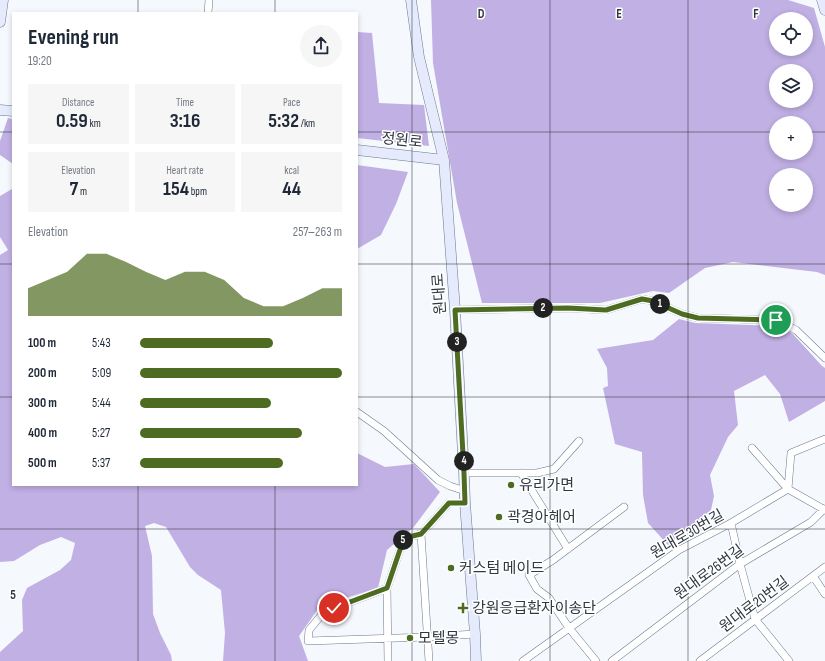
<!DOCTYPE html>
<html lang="en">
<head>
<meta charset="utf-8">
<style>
	body { margin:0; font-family:"Sofia Sans Condensed","Noto Sans KR",sans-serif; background:#f6f6f7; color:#1f2937; height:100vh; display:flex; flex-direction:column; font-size:15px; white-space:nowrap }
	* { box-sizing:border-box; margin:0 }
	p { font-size:13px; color:#747a83 }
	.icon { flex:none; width:22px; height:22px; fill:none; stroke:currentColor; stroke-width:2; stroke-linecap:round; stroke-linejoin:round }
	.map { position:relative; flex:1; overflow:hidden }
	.drawer { position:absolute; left:12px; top:12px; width:346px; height:474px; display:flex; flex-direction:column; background:#fff; border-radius:0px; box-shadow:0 2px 6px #0003 }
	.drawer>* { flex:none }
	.tools { position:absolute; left:769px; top:12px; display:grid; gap:8px }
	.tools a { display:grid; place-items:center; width:44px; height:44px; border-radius:50%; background:#fff; box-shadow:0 2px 6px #0003; font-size:20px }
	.pin { position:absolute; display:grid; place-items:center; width:34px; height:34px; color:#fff; margin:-17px; border:2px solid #fff; border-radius:50%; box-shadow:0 1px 4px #0007 }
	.km { position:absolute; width:20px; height:20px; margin:-10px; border-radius:50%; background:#222; color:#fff; font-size:11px; line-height:20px; text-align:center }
	.round { display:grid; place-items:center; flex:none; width:42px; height:42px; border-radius:21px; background:#f6f6f7 }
	.headline { display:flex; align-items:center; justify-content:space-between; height:68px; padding:0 16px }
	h1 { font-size:22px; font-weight:700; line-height:30px }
	.metrics { display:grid; grid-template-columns:repeat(3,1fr); gap:6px; height:68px; padding:4px 16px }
	.metrics div { display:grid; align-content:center; border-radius:0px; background:#f6f6f7; text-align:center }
	.metrics b { font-size:20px; font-weight:700 }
	.metrics small { font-size:11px; font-weight:400 }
	.metrics p { font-size:11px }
	.chart { height:112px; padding:8px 16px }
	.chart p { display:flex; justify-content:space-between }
	.chart svg { width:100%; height:72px; margin-top:4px; fill:#4e6c21; opacity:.7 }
	ul { padding:0 16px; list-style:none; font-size:13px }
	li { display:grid; grid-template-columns:64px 48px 1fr; align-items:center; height:30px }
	li i { height:10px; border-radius:5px; background:#4e6c21 }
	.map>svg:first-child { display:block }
	.forest { fill:#c1b0e4; fill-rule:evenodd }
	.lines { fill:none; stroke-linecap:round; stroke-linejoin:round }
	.street-casing { stroke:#697a8d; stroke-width:8 }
	.secondary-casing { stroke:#697a8d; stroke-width:11 }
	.street { stroke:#fff; stroke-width:7 }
	.secondary { stroke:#e6eafd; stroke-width:10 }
	.route-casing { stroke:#fff; stroke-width:8 }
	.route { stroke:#4e6c21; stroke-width:5 }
	.grid { fill:none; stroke:#303840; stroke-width:1; stroke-opacity:0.55 }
	.poi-dot { fill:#4e6c21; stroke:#fff; stroke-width:1.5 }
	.labels { text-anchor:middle; stroke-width:3; stroke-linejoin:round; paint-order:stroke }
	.street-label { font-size:15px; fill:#303840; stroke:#fff }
	.poi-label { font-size:15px; fill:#303840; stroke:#fff; text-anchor:start }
	.grid-label { font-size:13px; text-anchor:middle; font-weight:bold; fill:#303840; stroke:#fff; stroke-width:3; stroke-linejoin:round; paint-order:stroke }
</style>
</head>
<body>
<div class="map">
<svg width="825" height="661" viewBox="0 0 825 661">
	<rect width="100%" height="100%" fill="#f5f8fd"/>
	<path class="forest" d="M 431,0 L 788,0 L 814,8 L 825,47 L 825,275 L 817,272 L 733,262 L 705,268 L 669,293 L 653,291 L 600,303 L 482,303 L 457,203 L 433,63 ZM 776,19 L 806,19 L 806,49 L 776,49 ZM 776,71 L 806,71 L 806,101 L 776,101 ZM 776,123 L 806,123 L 806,153 L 776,153 ZM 776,175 L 806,175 L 806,205 L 776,205 Z
		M 357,32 L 372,33 L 379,103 L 424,105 L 429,146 L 357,138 Z
		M 8,118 L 13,119 L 13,164 L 0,155 L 0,141 Z
		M 357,165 L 408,172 L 396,204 L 381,235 L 357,249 Z
		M 13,172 L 13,485 L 357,485 L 357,453 L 385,467 L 414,464 L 440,492 L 413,528 L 387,550 L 378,588 L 320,606 L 299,636 L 308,661 L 223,661 L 225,633 L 221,590 L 198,575 L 190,567 L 166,527 L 154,523 L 145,526 L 152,556 L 153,614 L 160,633 L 171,655 L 172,661 L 0,661 L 0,652 L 23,631 L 22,600 L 27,588 L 60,570 L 71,560 L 75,543 L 61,537 L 40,545 L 14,561 L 0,562 L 0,255 L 8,250 L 0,237 L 0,196 L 12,189 Z
		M 679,319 L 695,323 L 777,326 L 792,333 L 822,366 L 825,368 L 825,401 L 789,422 L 780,394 L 765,375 L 734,391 L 738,425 L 728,437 L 710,475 L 714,496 L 711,510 L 668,545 L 648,523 L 643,495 L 642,452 L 615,444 L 603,388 L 608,386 L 607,368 L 597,349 L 653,340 Z"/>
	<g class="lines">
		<defs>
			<path id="street" d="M 208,13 L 209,0
				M 455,310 L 568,308 L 606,310 L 642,299 L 653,301 L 682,314 L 698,318 L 776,320 L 796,330 L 825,358
				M 357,412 L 384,431 L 438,480 L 450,486 L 465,491
				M 752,448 L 788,489 L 825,510
				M 464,473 L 537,473 L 554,469 L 579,441
				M 521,473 L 568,549
				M 731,523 L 740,564 L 755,619 L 789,661
				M 421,534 L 429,661
				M 813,576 L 825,594
				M 387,588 L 324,612 L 309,630 L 308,641 L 427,637 L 475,634
				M 388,661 L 387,588 L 404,538 L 421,534 L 449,503 L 465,503
				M 523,661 L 679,550 L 731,523 L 788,489 L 791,453 L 825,439
				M 596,661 L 569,628 L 549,598 L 537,589 L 529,575 L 553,560 L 624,507
				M 612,661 L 740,564 L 811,522 L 824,509
				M 700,661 L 825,567"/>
			<path id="secondary" d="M 411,0 L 419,57 L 444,160 L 455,310 L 464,473 L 465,503 L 475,634 L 476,661
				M 822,0 L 825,10
				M 0,22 L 3,0
				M 0,110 L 13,111
				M 357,150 L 444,160"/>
		</defs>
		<use href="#street" class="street-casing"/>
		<use href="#secondary" class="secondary-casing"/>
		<use href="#street" class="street"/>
		<use href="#secondary" class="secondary"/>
	</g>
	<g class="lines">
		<defs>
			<path id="route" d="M 334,608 L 387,588 L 404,538 L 421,534 L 449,503 L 465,503 L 464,473 L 455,310 L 568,308 L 606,310 L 642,299 L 653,301 L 682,314 L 698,318 L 776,320"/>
		</defs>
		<use href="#route" class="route-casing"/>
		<use href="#route" class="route"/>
	</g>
	<path class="grid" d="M 138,0 L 138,13M 275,0 L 275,13M 412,0 L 412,661M 550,0 L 550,661M 688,0 L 688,661M 0,132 L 13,132M 357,132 L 776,132M 806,132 L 825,132M 0,264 L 13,264M 357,264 L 825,264M 0,397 L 13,397M 357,397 L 825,397M 138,485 L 138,661M 275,485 L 275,661M 0,529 L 825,529"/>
	<g class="poi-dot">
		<circle cx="511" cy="485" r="4"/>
		<circle cx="499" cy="517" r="4"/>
		<circle cx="451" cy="568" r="4"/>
		<path d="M461 602h4v4h4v4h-4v4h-4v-4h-4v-4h4z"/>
		<circle cx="410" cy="638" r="4"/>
	</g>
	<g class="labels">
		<g class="street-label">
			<text transform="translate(402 140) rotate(6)" y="5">정원로</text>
			<text transform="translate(439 294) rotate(-94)" y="5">원대로</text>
			<text transform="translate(687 534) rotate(-30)" y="5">원대로30번길</text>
			<text transform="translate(709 572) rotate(-36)" y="5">원대로26번길</text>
			<text transform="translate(754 604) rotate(-37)" y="5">원대로20번길</text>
		</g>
		<g class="poi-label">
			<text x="519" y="490">유리가면</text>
			<text x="507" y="522">곽경아헤어</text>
			<text x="459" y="573">커스텀 메이드</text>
			<text x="472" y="613">강원응급환자이송단</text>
			<text x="418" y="643">모텔몽</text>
		</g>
	</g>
	<g class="grid-label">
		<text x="481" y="18">D</text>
		<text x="619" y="18">E</text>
		<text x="756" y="18">F</text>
		<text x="13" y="599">5</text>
	</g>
</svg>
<div class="tools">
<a><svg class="icon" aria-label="locate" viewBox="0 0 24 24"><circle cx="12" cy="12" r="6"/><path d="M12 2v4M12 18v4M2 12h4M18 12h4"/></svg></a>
<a><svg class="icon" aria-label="layers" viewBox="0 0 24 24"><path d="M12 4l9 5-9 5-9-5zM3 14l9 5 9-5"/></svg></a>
<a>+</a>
<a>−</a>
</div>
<div class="pin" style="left:776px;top:320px;background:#1e9e55"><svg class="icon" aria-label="arrive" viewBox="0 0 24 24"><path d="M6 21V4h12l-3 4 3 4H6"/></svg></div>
<div class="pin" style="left:334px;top:608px;background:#d93025"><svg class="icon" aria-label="check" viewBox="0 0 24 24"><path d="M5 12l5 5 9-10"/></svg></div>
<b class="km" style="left:660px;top:304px">1</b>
<b class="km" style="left:543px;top:308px">2</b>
<b class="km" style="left:457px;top:342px">3</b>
<b class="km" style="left:464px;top:461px">4</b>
<b class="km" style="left:403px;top:540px">5</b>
<section class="drawer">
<div class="headline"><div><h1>Evening run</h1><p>19:20</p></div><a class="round"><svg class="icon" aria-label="share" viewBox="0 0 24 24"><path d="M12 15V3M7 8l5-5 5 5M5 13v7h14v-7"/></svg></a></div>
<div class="metrics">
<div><p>Distance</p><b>0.59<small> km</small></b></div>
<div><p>Time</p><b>3:16</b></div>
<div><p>Pace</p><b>5:32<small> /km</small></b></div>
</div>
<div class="metrics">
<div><p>Elevation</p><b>7<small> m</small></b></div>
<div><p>Heart rate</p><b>154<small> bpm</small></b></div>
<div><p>kcal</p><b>44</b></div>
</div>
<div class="chart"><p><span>Elevation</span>257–263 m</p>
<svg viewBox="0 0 160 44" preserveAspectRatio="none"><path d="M0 44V27L10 22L20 17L30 6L40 6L50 11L60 17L70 22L80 17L90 17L100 22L110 33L120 38L130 38L140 33L150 27L160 27V44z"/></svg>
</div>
<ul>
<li><b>100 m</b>5:43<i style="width:66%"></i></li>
<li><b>200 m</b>5:09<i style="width:100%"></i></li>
<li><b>300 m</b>5:44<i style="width:65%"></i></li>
<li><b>400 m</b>5:27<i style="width:80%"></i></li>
<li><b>500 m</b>5:37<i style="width:71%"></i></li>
</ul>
</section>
</div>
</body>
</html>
